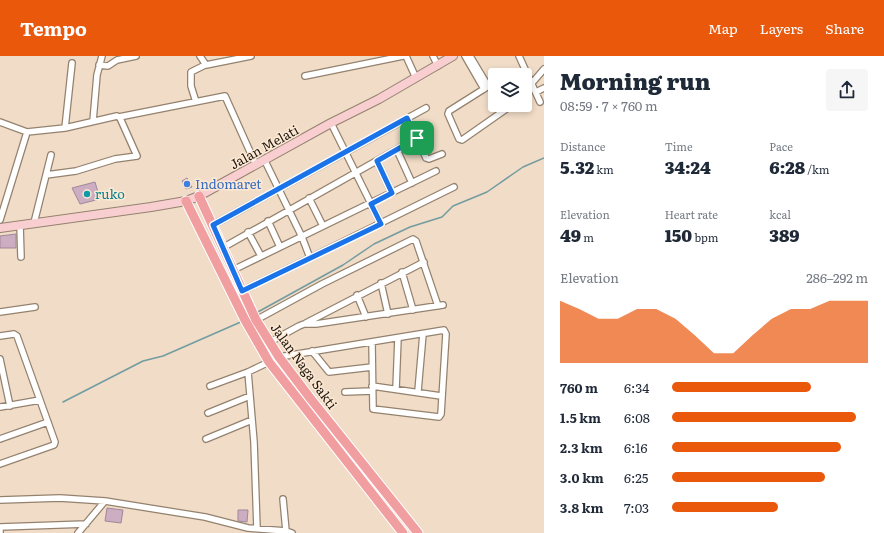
<!DOCTYPE html>
<html lang="en">
<head>
<meta charset="utf-8">
<style>
	body { margin:0; font-family:Literata,serif; background:#f6f6f7; color:#1f2937; height:100vh; display:flex; flex-direction:column; font-size:15px; white-space:nowrap }
	* { box-sizing:border-box; margin:0 }
	p { font-size:13px; color:#747a83 }
	.icon { flex:none; width:22px; height:22px; fill:none; stroke:currentColor; stroke-width:2; stroke-linecap:round; stroke-linejoin:round }
	.map { position:relative; flex:1; overflow:hidden }
	.panel { display:flex; flex-direction:column; background:#fff; width:340px }
	.panel>* { flex:none }
	.controls { position:absolute; left:488px; top:12px; display:grid; gap:8px }
	.controls a { display:grid; place-items:center; width:44px; height:44px; border-radius:4px; background:#fff; box-shadow:0 2px 6px #0003; font-size:20px }
	.pin { position:absolute; display:grid; place-items:center; width:34px; height:34px; color:#fff; margin:-17px; border-radius:8px; box-shadow:0 2px 6px #0006 }
	.round { display:grid; place-items:center; flex:none; width:42px; height:42px; border-radius:4px; background:#f6f6f7 }
	.summary { display:flex; align-items:center; justify-content:space-between; height:68px; padding:0 16px }
	h1 { font-size:22px; font-weight:800; line-height:30px }
	.figures { display:grid; grid-template-columns:repeat(3,1fr); gap:6px; height:68px; padding:4px 16px }
	.figures div { display:grid; align-content:center }
	.figures b { font-size:17px; font-weight:800 }
	.figures small { font-size:11px; font-weight:400 }
	.figures p { font-size:11px }
	.chart { height:112px; padding:8px 16px }
	.chart p { display:flex; justify-content:space-between }
	.chart svg { width:100%; height:72px; margin-top:4px; fill:#ea580c; opacity:.7 }
	ul { padding:0 16px; list-style:none; font-size:13px }
	li { display:grid; grid-template-columns:64px 48px 1fr; align-items:center; height:30px }
	li i { height:10px; border-radius:5px; background:#ea580c }
	header { display:flex; align-items:center; gap:24px; box-sizing:border-box; height:56px; padding:0 20px; background:#ea580c; color:#fff }
	header strong { font-size:19px }
	nav { display:flex; gap:22px; margin-inline-start:auto; font-size:14px }
	main { display:flex; flex:1; min-height:0 }
	.map>svg:first-child { display:block }
	.lines { fill:none; stroke-linecap:round; stroke-linejoin:round }
	.stream { stroke:#729ca0; stroke-width:1.5 }
	.building { fill:#ccadc2; stroke:#9f8898 }
	.street-casing { stroke:#94826f; stroke-width:8 }
	.secondary-casing { stroke:#94826f; stroke-width:10 }
	.primary-casing { stroke:#fff; stroke-width:11 }
	.street { stroke:#fff; stroke-width:5.5 }
	.secondary { stroke:#f8ced0; stroke-width:8 }
	.primary { stroke:#f19ea1; stroke-width:9 }
	.route-casing { stroke:#fff; stroke-width:8 }
	.route { stroke:#1a73e8; stroke-width:5 }
	.shop-dot { fill:#3f7fe0; stroke:#fde9d4; stroke-width:1.5 }
	.culture-dot { fill:#0f9aa8; stroke:#fde9d4; stroke-width:1.5 }
	.labels { text-anchor:middle; stroke-width:3; stroke-linejoin:round; paint-order:stroke }
	.street-label { font-size:13px; fill:#1e1710; stroke:#fde9d4 }
	.shop-label { font-size:13px; fill:#366cbe; stroke:#fde9d4; text-anchor:start }
	.culture-label { font-size:13px; fill:#0d838f; stroke:#fde9d4; text-anchor:start }
</style>
</head>
<body>
<header>
<strong>Tempo</strong>
<nav><a>Map</a><a>Layers</a><a>Share</a></nav>
</header>
<main>
<div class="map">
<svg width="544" height="477" viewBox="0 0 544 477">
	<rect width="100%" height="100%" fill="#f0dcc7"/>
	<g class="lines">
		<path class="stream" d="M 256,257 L 343,209 L 374,188 L 410,171 L 442,161 L 453,150 L 487,136 L 523,111 L 544,102
			M 63,346 L 143,305 L 163,300 L 243,265"/>
	</g>
	<path class="building" d="M 187,122 L 192,131 L 186,133 L 182,125 Z
		M 95,126 L 100,143 L 80,148 L 72,132 Z
		M 16,178 L 16,192 L 0,192 L 0,180 Z
		M 107,452 L 123,454 L 121,467 L 105,465 Z
		M 238,454 L 248,454 L 247,466 L 238,465 Z"/>
	<g class="lines">
		<defs>
			<path id="street" d="M 200,0 L 206,9 L 251,0
				M 406,0 L 416,22
				M 433,0 L 438,10
				M 465,0 L 484,33
				M 470,0 L 488,30
				M 519,0 L 540,46
				M 99,9 L 108,10 L 117,4 L 136,0
				M 305,20 L 403,0
				M 495,26 L 449,55 L 448,58 L 459,83 L 462,84 L 512,49
				M 532,27 L 544,13
				M 536,36 L 544,32
				M 196,46 L 191,30 L 191,16 L 205,9
				M 119,61 L 225,40 L 256,109
				M 407,62 L 417,82 L 430,75
				M 93,65 L 97,19 L 102,0
				M 0,66 L 27,76 L 65,72 L 117,60 L 120,62 L 137,100 L 115,103 L 76,115 L 46,119
				M 331,67 L 381,168
				M 65,72 L 72,7
				M 397,94 L 412,127
				M 377,105 L 392,137
				M 309,142 L 323,170
				M 0,164 L 27,76
				M 268,165 L 280,191
				M 34,167 L 51,99
				M 20,169 L 21,201
				M 213,169 L 426,52
				M 248,176 L 261,200
				M 224,191 L 417,82 L 426,102 L 429,103 L 442,98
				M 310,202 L 454,131
				M 233,214 L 436,115
				M 402,216 L 413,254
				M 381,227 L 388,258
				M 242,235 L 310,202 L 302,181 L 265,105
				M 357,239 L 366,261
				M 0,256 L 35,251
				M 256,264 L 322,228 L 413,183 L 416,185 L 438,250
				M 306,267 L 424,206
				M 0,280 L 14,278 L 17,280 L 55,386 L 54,389 L 0,408
				M 270,286 L 299,270 L 304,268 L 316,268 L 443,249
				M 312,295 L 329,316 L 372,311
				M 279,301 L 444,274 L 446,278 L 441,358 L 439,361 L 373,353 L 372,286
				M 0,303 L 10,350
				M 248,316 L 254,386 L 257,472
				M 210,330 L 248,316 L 269,306
				M 372,330 L 441,340
				M 396,333 L 398,282
				M 418,335 L 423,278
				M 345,336 L 371,335
				M 0,351 L 40,344
				M 208,357 L 250,340
				M 0,383 L 48,366
				M 206,383 L 252,364
				M 283,443 L 286,475
				M 0,444 L 60,442 L 105,445 L 78,477
				M 105,445 L 205,461 L 248,472 L 286,475 L 292,477
				M 0,471 L 86,468
				M 0,475 L 0,477"/>
			<path id="secondary" d="M 0,172 L 151,151 L 186,145 L 199,140 L 331,67 L 379,43 L 453,0"/>
			<path id="primary" d="M 199,140 L 256,264 L 279,301 L 310,342 L 418,477
				M 186,145 L 245,264 L 269,306 L 403,477"/>
		</defs>
		<use href="#street" class="street-casing"/>
		<use href="#secondary" class="secondary-casing"/>
		<use href="#primary" class="primary-casing"/>
		<use href="#street" class="street"/>
		<use href="#secondary" class="secondary"/>
		<use href="#primary" class="primary"/>
	</g>
	<g class="lines">
		<defs>
			<path id="route" d="M 407,62 L 417,82 L 377,105 L 392,137 L 371,148 L 381,168 L 242,235 L 213,169 Z"/>
		</defs>
		<use href="#route" class="route-casing"/>
		<use href="#route" class="route"/>
	</g>
	<circle class="shop-dot" cx="187" cy="128" r="4"/>
	<circle class="culture-dot" cx="87" cy="138" r="4"/>
	<g class="labels">
		<g class="street-label">
			<text transform="translate(264 91) rotate(-29)" y="5">Jalan Melati</text>
			<text transform="translate(304 310) rotate(54)" y="5">Jalan Naga Sakti</text>
		</g>
		<g class="shop-label">
			<text x="195" y="133">Indomaret</text>
		</g>
		<g class="culture-label">
			<text x="95" y="143">ruko</text>
		</g>
	</g>
</svg>
<div class="controls">
<a><svg class="icon" aria-label="layers" viewBox="0 0 24 24"><path d="M12 4l9 5-9 5-9-5zM3 14l9 5 9-5"/></svg></a>
</div>
<div class="pin" style="left:417px;top:82px;background:#1e9e55"><svg class="icon" aria-label="arrive" viewBox="0 0 24 24"><path d="M6 21V4h12l-3 4 3 4H6"/></svg></div>
</div>
<section class="panel">
<div class="summary"><div><h1>Morning run</h1><p>08:59 · 7 × 760 m</p></div><a class="round"><svg class="icon" aria-label="share" viewBox="0 0 24 24"><path d="M12 15V3M7 8l5-5 5 5M5 13v7h14v-7"/></svg></a></div>
<div class="figures">
<div><p>Distance</p><b>5.32<small> km</small></b></div>
<div><p>Time</p><b>34:24</b></div>
<div><p>Pace</p><b>6:28<small> /km</small></b></div>
</div>
<div class="figures">
<div><p>Elevation</p><b>49<small> m</small></b></div>
<div><p>Heart rate</p><b>150<small> bpm</small></b></div>
<div><p>kcal</p><b>389</b></div>
</div>
<div class="chart"><p><span>Elevation</span>286–292 m</p>
<svg viewBox="0 0 160 44" preserveAspectRatio="none"><path d="M0 44V6L10 11L20 17L30 17L40 11L50 11L60 17L70 27L80 38L90 38L100 27L110 17L120 11L130 11L140 6L150 6L160 6V44z"/></svg>
</div>
<ul>
<li><b>760 m</b>6:34<i style="width:71%"></i></li>
<li><b>1.5 km</b>6:08<i style="width:94%"></i></li>
<li><b>2.3 km</b>6:16<i style="width:86%"></i></li>
<li><b>3.0 km</b>6:25<i style="width:78%"></i></li>
<li><b>3.8 km</b>7:03<i style="width:54%"></i></li>
</ul>
</section>
</main>
</body>
</html>
